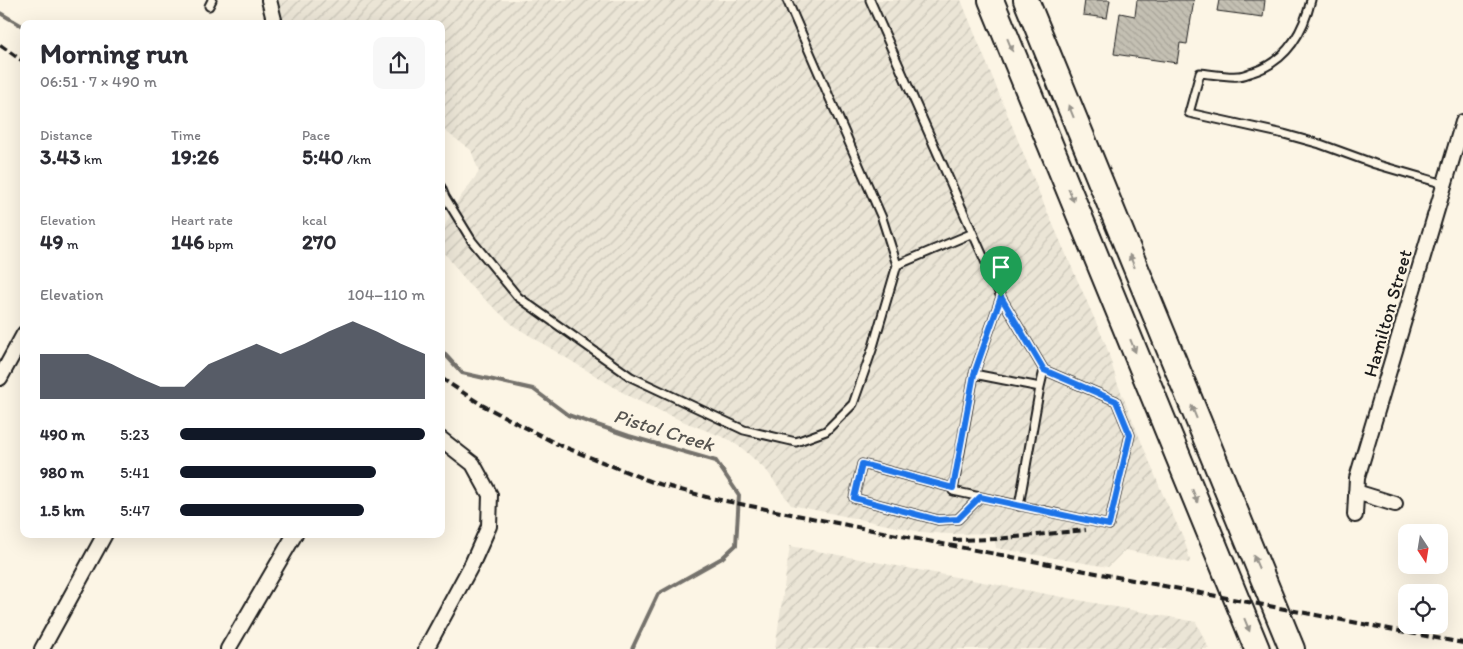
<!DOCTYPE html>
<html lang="en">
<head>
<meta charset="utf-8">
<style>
	body { margin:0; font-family:Itim,sans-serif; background:#f7f7f7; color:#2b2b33; height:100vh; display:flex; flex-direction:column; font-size:19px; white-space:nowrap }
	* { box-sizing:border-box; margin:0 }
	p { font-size:16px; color:#7c7c81 }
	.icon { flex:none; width:28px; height:28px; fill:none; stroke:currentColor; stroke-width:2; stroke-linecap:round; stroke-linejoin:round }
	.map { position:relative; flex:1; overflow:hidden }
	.panel { position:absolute; left:20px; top:20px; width:425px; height:518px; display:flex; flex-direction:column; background:#fff; border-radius:10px; box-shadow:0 5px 20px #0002 }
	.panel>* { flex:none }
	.needle { width:32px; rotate:168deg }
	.controls { position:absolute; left:1398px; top:524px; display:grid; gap:10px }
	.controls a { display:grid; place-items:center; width:50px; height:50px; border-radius:10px; background:#fff; box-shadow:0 5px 20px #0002; font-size:25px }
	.pin { position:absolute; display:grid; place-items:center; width:42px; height:42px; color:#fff; margin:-51px -21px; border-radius:50% 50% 50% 0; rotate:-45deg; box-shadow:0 0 5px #0007 }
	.pin .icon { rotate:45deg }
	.round { display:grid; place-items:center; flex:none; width:52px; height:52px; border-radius:10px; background:#f7f7f7 }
	.head { display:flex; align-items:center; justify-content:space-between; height:85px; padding:0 20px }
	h1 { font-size:28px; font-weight:800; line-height:38px }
	.stats { display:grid; grid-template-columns:repeat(3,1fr); gap:8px; height:85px; padding:5px 20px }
	.stats div { display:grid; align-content:center }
	.stats b { font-size:21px; font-weight:800 }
	.stats small { font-size:14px; font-weight:400 }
	.stats p { font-size:14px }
	.chart { height:140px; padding:10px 20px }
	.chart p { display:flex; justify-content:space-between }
	.chart svg { width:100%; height:90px; margin-top:5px; fill:#111827; opacity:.7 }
	ul { padding:0 20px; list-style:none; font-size:16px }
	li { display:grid; grid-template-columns:80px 60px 1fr; align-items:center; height:38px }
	li i { height:12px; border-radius:6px; background:#111827 }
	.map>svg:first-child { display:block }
	.industrial { fill:url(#industrial-furrows) }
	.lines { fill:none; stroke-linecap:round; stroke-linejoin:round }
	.stream { stroke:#75726c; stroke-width:4 }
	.building { fill:url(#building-back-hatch); stroke:#1c1c1c }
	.service-casing { stroke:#1c1c1c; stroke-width:11 }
	.minor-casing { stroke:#1c1c1c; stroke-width:18 }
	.trunk-casing { stroke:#1c1c1c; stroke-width:28 }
	.service { stroke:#fcf5e5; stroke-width:7 }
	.minor { stroke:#fcf5e5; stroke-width:14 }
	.trunk { stroke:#fcf5e5; stroke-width:24 }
	.rail { stroke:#1c1c1c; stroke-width:4; stroke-dasharray:8 4; stroke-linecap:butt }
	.oneway { fill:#97938b }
	.route-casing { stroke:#fff; stroke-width:10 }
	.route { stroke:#1a73e8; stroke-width:6 }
	.labels { text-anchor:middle; stroke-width:4; stroke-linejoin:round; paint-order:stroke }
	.street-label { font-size:19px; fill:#1c1c1c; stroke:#fcf5e5 }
	.water-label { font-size:20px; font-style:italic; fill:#575551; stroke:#fcf5e5 }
</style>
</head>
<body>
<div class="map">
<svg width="1463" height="649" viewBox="0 0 1463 649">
	<defs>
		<pattern id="industrial-furrows" width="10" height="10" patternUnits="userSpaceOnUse" patternTransform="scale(1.25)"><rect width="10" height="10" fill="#ebe5d6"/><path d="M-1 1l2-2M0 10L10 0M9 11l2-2" fill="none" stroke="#c9c4b7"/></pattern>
		<pattern id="building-back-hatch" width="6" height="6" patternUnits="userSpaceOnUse" patternTransform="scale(1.25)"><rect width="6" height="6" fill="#c4c0b3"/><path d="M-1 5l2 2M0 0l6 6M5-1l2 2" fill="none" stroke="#a8a499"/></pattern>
	</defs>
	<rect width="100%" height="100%" fill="#fcf5e5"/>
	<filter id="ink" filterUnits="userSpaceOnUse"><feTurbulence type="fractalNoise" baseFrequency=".02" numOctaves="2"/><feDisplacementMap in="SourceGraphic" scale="10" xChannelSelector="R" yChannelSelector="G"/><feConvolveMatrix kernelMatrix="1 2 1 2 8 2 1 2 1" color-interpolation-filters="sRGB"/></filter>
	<g filter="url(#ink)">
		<path class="industrial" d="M 278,0 L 961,0 L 1043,202 L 1106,345 L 1117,382 L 1163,495 L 1184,539 L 1190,560 L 1189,563 L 1125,550 L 1108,567 L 996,548 L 994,533 L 949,534 L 921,532 L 791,505 L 767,471 L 743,449 L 728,439 L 682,421 L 632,398 L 514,326 L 468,284 L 441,248 L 441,234 L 456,203 L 479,172 L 471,150 L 441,128 L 441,24 L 283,24 Z
			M 790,546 L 1196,622 L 1209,649 L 775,649 Z"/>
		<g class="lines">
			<path class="stream" d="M 0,13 L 24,27
				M 441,350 L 462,373 L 533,389 L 568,415 L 629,436 L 716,461 L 739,495 L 736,545 L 722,558 L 658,594 L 632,649"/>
		</g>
		<path class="building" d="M 1085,0 L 1110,0 L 1107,18 L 1083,15 Z
			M 1137,0 L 1194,0 L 1187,44 L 1180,43 L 1177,63 L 1114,54 L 1120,13 L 1135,16 Z
			M 1219,0 L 1265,0 L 1263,17 L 1217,11 Z"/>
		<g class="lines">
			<defs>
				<path id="service" d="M 870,0 L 1001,297 L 1044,370 L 1116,401 L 1130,435 L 1109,525 L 953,491 L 974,374
					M 1311,0 C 1303,33 1287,61 1253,72 C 1249,73 1243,76 1238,76 C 1226,77 1212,74 1200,73 L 1189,113 L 1284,134 L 1320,144 L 1375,164 L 1444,184
					M 209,6 L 212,0
					M 441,187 L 445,197 L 472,241 L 518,297 L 631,377 L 744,430 L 796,442 L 826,431 L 853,404 L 872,350 L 897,265 L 882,218 L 787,0
					M 897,265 L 973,233
					M 1001,297 L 974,374 L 1040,387 L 1044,370
					M 953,488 L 862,464 L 854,498 L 938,520 L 958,519 L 980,497
					M 1019,506 L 1040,387"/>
				<path id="minor" d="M 269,0 L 275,24
					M 0,378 L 24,334
					M 1356,492 L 1395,504
					M 1355,515 L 1357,478 L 1463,122
					M 42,649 L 105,534
					M 228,649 L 295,534
					M 426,649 L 472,564 L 489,526 L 490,495 L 473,464 L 441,439"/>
				<path id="trunk" d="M 991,0 L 1257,649
					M 1026,0 L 1292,649"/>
			</defs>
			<use href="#service" class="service-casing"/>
			<use href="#minor" class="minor-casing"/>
			<use href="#trunk" class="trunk-casing"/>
			<use href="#service" class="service"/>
			<use href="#minor" class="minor"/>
			<use href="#trunk" class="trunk"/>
			<path class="rail" d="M 0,45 L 24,62
				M 441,378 L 482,405 L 557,444 L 652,482 L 710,498 L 933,542 L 1463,643
				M 953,540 L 996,539 L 1086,530"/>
		</g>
		<defs><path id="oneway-solid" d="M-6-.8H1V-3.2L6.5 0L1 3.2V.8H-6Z" transform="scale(1.25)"/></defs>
		<g class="oneway">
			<use href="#oneway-solid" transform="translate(1010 45) rotate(68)"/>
			<use href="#oneway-solid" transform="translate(1071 111) rotate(-112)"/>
			<use href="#oneway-solid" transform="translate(1071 195) rotate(68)"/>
			<use href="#oneway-solid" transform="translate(1132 261) rotate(-112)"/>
			<use href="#oneway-solid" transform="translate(1133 346) rotate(68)"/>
			<use href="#oneway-solid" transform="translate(1194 412) rotate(-112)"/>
			<use href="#oneway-solid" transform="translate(1195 496) rotate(68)"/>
			<use href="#oneway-solid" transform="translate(1256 562) rotate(-113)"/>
			<use href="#oneway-solid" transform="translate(1247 625) rotate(68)"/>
		</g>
	</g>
	<g class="lines" filter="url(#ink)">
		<defs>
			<path id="route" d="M 1001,297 L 1044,370 L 1116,401 L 1130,435 L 1109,525 L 980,497 L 958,519 L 938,520 L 854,498 L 862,464 L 953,488 L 974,374 Z"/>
		</defs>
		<use href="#route" class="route-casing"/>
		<use href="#route" class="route"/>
	</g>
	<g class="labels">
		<g class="street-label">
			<text transform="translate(1387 313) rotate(-74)" y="7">Hamilton Street</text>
		</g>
		<g class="water-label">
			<text transform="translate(664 430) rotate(17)" y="7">Pistol Creek</text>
		</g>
	</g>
</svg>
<div class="controls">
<a><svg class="needle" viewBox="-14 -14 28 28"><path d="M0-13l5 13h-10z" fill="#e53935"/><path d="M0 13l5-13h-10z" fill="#7c7c81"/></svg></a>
<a><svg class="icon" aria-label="locate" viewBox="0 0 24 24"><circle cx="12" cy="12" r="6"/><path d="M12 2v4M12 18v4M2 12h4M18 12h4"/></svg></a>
</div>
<div class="pin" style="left:1001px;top:297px;background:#1e9e55"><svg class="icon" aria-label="arrive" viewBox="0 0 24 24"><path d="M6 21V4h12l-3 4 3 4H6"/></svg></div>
<section class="panel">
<div class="head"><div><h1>Morning run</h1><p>06:51 · 7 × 490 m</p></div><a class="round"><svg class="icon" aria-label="share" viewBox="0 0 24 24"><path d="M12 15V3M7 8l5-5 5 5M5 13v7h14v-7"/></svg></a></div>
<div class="stats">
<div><p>Distance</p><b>3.43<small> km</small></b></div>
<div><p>Time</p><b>19:26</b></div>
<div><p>Pace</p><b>5:40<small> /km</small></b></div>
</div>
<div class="stats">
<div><p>Elevation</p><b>49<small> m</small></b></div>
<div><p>Heart rate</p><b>146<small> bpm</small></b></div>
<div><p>kcal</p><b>270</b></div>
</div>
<div class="chart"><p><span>Elevation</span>104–110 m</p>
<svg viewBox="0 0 160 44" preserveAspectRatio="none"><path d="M0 44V22L10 22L20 22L30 27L40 33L50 38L60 38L70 27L80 22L90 17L100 22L110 17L120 11L130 6L140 11L150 17L160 22V44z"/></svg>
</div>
<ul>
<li><b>490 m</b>5:23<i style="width:100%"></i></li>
<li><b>980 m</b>5:41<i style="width:80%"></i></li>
<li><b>1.5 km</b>5:47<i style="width:75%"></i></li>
</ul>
</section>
</div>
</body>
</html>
